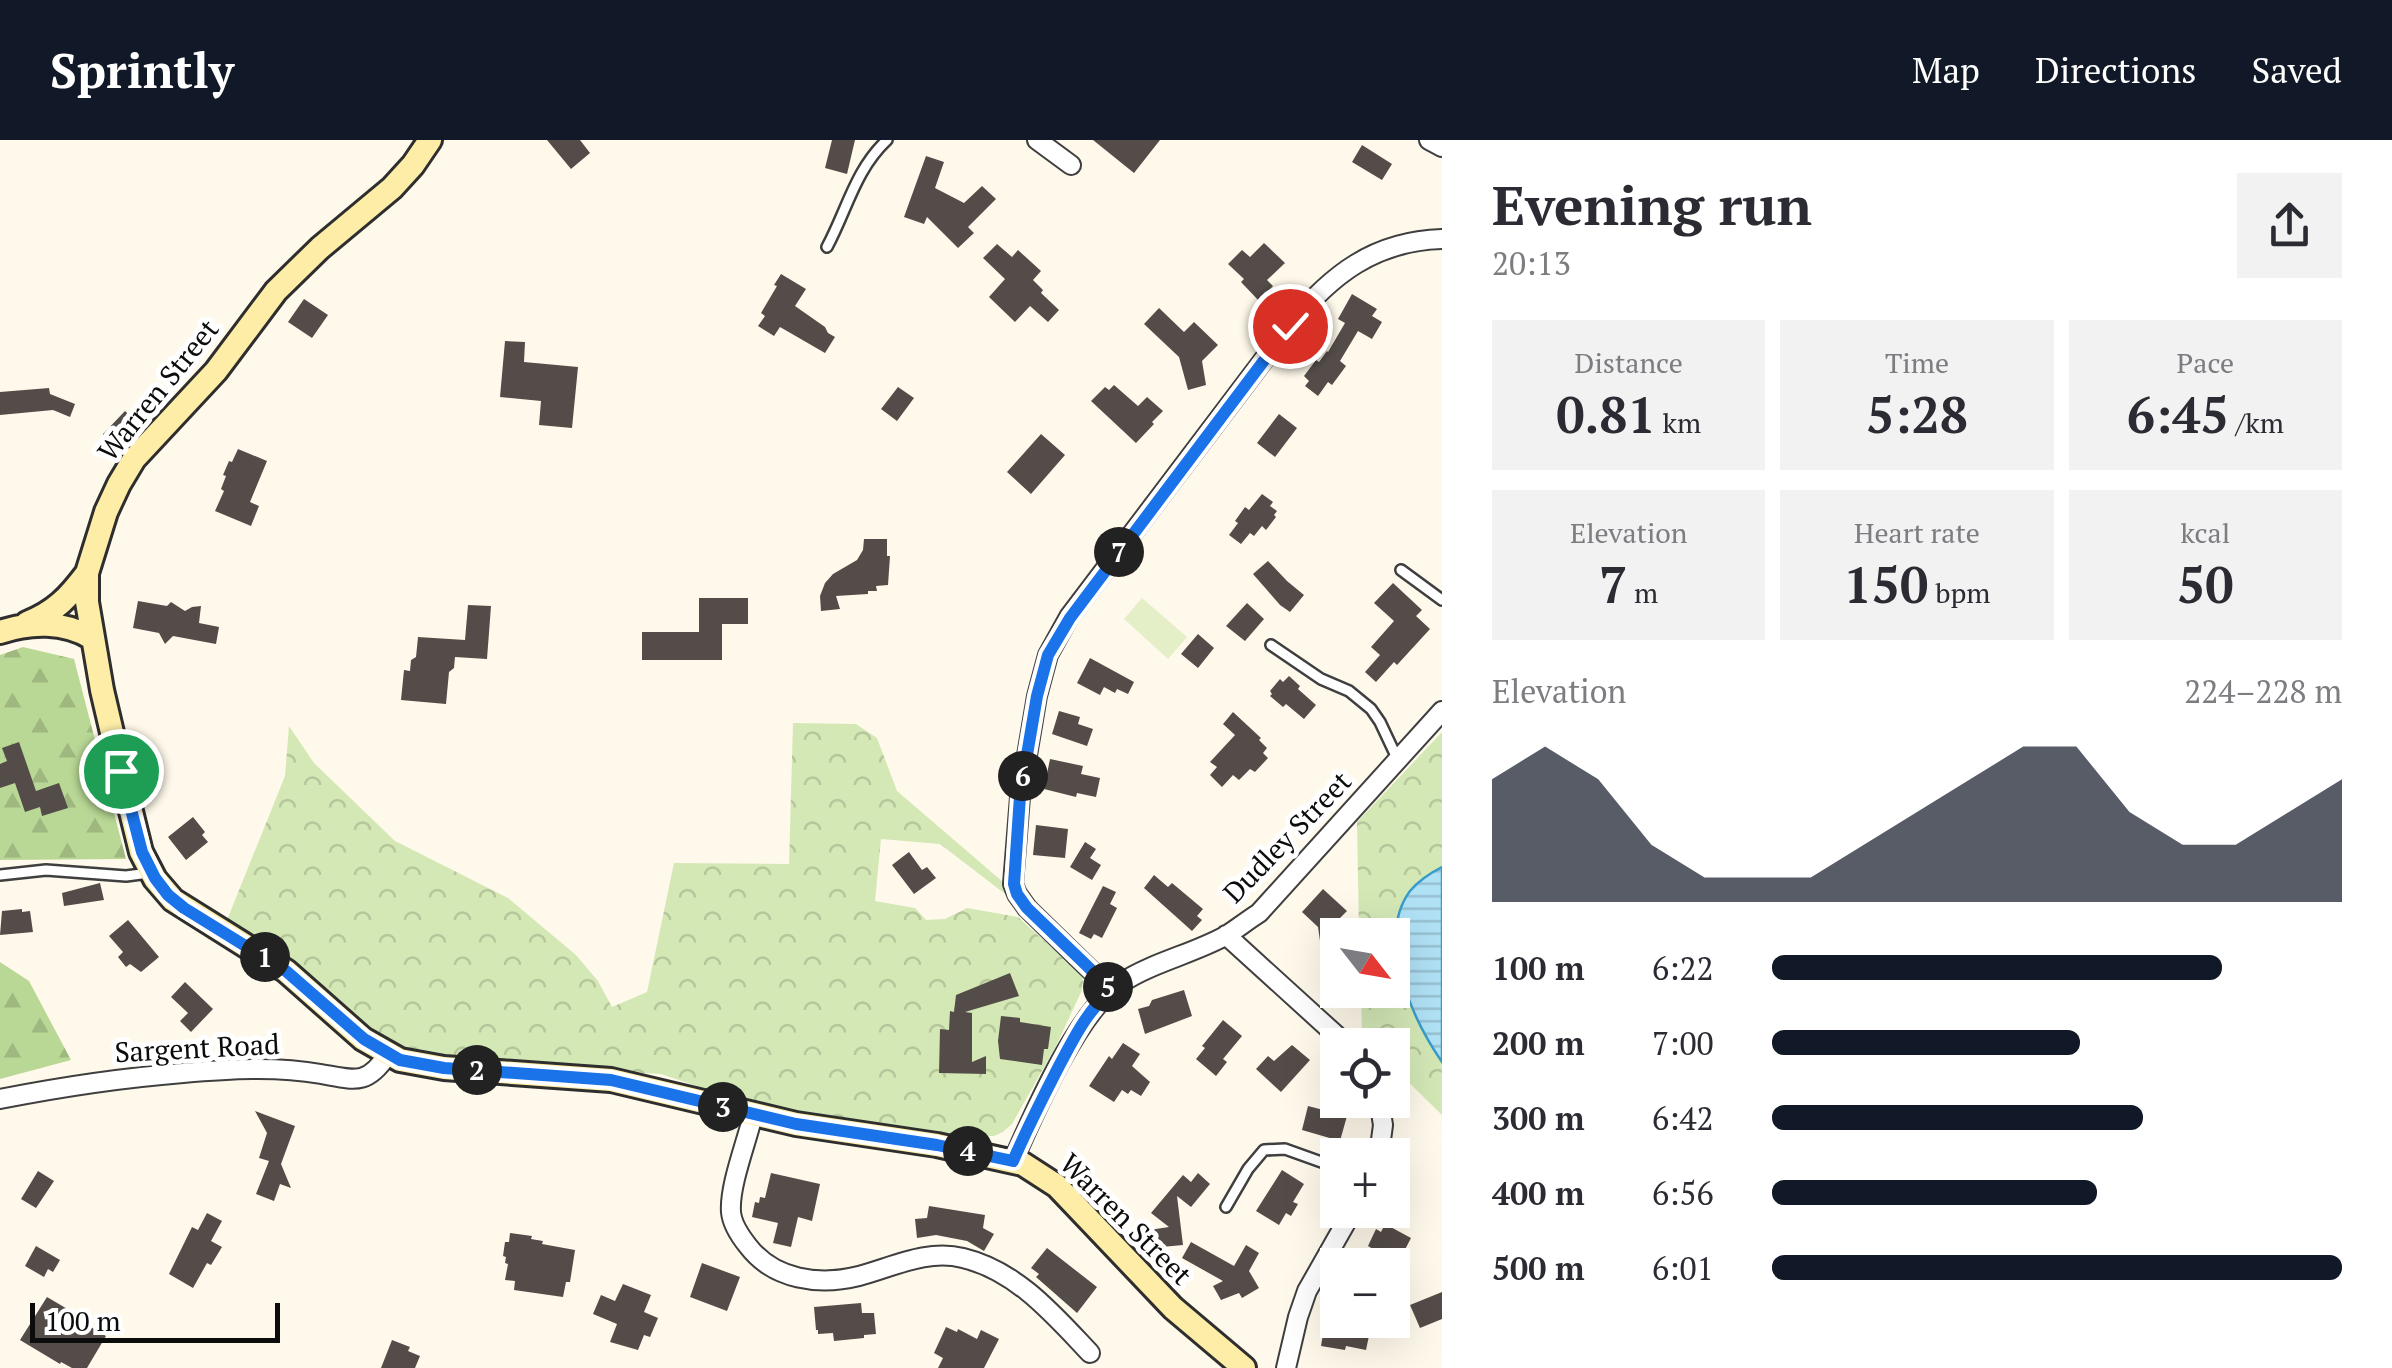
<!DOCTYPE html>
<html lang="en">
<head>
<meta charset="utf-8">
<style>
	body { margin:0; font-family:"PT Serif",serif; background:#f2f2f3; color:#2b2b33; height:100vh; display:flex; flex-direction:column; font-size:38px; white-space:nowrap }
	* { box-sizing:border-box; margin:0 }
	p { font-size:32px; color:#7c7c81 }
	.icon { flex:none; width:55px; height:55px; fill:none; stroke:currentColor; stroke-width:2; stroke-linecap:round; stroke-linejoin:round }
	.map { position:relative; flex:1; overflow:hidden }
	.side { display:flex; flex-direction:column; background:#fff; width:950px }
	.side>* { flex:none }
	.needle { width:65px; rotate:121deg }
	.controls { position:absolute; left:1320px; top:778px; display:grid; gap:20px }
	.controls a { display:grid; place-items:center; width:90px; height:90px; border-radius:0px; background:#fff; box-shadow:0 10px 40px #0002; font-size:50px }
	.scale { position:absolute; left:30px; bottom:25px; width:250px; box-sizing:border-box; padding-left:10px; border:5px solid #0c0c0c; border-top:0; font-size:28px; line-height:35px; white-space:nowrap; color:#0c0c0c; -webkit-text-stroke:8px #fff; paint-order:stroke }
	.pin { position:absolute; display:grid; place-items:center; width:85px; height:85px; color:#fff; margin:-42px; border:5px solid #fff; border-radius:50%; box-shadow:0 2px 10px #0007 }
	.km { position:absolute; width:50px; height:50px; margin:-25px; border-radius:50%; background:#222; color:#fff; font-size:28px; line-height:50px; text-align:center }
	.round { display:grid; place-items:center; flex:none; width:105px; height:105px; border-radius:0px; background:#f2f2f3 }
	.head { display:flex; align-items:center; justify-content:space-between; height:170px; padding:0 50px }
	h1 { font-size:55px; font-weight:700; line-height:75px }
	.metrics { display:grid; grid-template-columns:repeat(3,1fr); gap:15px; height:170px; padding:10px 50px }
	.metrics div { display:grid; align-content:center; border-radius:0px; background:#f2f2f3; text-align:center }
	.metrics b { font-size:50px; font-weight:700 }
	.metrics small { font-size:28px; font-weight:400 }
	.metrics p { font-size:28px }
	.chart { height:280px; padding:20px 50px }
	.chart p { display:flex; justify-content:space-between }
	.chart svg { width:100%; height:180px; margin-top:10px; fill:#111827; opacity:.7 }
	ul { padding:0 50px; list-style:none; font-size:32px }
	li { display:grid; grid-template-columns:160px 120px 1fr; align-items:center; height:75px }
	li i { height:25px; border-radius:12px; background:#111827 }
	header { display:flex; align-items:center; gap:60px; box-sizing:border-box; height:140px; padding:0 50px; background:#111827; color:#fff }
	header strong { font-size:48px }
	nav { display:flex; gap:55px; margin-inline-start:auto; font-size:35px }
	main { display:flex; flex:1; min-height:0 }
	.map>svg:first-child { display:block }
	.forest { fill:url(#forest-firs) }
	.park { fill:url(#park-crowns) }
	.pitch { fill:#e4efc7 }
	.water { fill:url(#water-rules); stroke:#399cca; stroke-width:2.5 }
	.building { fill:#544c48 }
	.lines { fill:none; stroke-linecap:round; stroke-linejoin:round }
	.lane-casing { stroke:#3f3f3f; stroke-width:14 }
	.street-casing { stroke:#3f3f3f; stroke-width:22 }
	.secondary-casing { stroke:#2e2e2e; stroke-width:28 }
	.lane { stroke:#fff; stroke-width:9 }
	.street { stroke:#fff; stroke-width:18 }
	.secondary { stroke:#fdeda7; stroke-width:22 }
	.route-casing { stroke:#fff; stroke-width:20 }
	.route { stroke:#1a73e8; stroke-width:12 }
	.labels { text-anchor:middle; stroke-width:10; stroke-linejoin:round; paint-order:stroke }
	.street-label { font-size:28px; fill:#0c0c0c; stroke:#fff }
</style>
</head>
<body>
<header>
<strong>Sprintly</strong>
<nav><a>Map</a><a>Directions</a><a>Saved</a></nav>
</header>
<main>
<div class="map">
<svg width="1442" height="1228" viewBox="0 0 1442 1228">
	<defs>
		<pattern id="forest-firs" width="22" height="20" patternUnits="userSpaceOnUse" patternTransform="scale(2.5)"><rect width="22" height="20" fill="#b9d895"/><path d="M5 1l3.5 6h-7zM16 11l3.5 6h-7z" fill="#9eb87f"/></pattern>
		<pattern id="park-crowns" width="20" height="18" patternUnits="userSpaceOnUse" patternTransform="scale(2.5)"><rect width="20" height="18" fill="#d4e8b6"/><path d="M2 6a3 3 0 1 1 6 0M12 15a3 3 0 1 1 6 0" fill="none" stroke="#b5c69b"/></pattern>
		<pattern id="water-rules" width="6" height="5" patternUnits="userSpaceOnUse" patternTransform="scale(2.5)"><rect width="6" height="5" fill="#b1e1f5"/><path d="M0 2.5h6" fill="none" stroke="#97c0d1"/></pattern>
	</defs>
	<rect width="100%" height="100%" fill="#fff9eb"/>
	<path class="forest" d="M 23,507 L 74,519 L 126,719 L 0,720 L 0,515 Z
		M 0,822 L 29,841 L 71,920 L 0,939 Z"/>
	<path class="park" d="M 793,583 L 856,584 L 877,598 L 897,651 L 1010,748 L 1013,760 L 940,704 L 881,699 L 875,761 L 915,768 L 926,780 L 945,779 L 967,768 L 1018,777 L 1080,833 L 1083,840 L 1082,850 L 1057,904 L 1012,984 L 1003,992 L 994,996 L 965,996 L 846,981 L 760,965 L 717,953 L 661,934 L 444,922 L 407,912 L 380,896 L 324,847 L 227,780 L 285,636 L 289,586 L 314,623 L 395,701 L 508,758 L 576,815 L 598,841 L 612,867 L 647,852 L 674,723 L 789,724 Z
		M 1442,592 L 1442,975 L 1393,927 L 1392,905 L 1370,905 L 1362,897 L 1361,850 L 1392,850 L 1392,795 L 1359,795 L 1357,682 Z"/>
	<path class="pitch" d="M 1142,458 L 1187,497 L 1168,519 L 1124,479 Z"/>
	<path class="water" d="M 1442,727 L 1442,922 C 1413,880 1375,798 1410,751 C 1419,740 1430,733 1442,727 Z"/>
	<path class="building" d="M 547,0 L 580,0 L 590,13 L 571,29 Z
		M 832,0 L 855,0 L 847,34 L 825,28 Z
		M 1093,0 L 1160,0 L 1134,33 Z
		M 1362,5 L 1392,24 L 1382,40 L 1352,22 Z
		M 926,16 L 944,22 L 935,48 L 964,63 L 982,46 L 996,59 L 968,87 L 974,93 L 958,108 L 927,77 L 924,84 L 904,77 Z
		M 1264,103 L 1285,123 L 1267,140 L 1273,146 L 1259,161 L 1241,142 L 1244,139 L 1228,124 L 1242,110 L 1250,117 Z
		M 997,104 L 1012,117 L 1018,110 L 1041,131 L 1033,140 L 1043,150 L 1041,153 L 1059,170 L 1048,182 L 1030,166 L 1015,182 L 989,157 L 1005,139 L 983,118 Z
		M 781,134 L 806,149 L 795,166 L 825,187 L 828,193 L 835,197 L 825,213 L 780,187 L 774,196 L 758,186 L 765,176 L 761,173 L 777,146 L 774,145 Z
		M 1352,154 L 1377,169 L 1372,176 L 1382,182 L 1372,199 L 1358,191 L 1340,221 L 1346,226 L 1332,245 L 1328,242 L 1318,256 L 1305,246 L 1309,241 L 1304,236 L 1316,220 L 1319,222 L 1327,211 L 1328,212 L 1345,183 L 1338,179 Z
		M 304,159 L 328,175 L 312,198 L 288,182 Z
		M 1159,168 L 1184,192 L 1194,182 L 1218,205 L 1202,221 L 1206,245 L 1188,250 L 1179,217 L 1144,184 Z
		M 505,201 L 525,202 L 524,222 L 578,227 L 572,288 L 539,285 L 541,261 L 500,257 Z
		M 1114,245 L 1138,266 L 1147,257 L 1163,271 L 1152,282 L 1154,284 L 1136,303 L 1091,261 L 1105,247 L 1109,250 Z
		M 898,247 L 914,258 L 897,281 L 881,269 Z
		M 49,248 L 50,254 L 75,264 L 70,277 L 53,270 L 0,275 L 0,252 Z
		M 125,271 L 143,288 L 121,311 L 103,294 Z
		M 1279,274 L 1297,288 L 1275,317 L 1257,303 Z
		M 1041,294 L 1065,315 L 1031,354 L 1007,332 Z
		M 238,309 L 267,321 L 250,362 L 259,366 L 251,386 L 215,371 L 224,351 L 221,349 L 226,336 L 223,335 L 229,321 L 232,322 Z
		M 1262,354 L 1273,362 L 1270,366 L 1277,371 L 1274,375 L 1276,377 L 1266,390 L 1262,386 L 1254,396 L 1250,393 L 1241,404 L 1229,395 L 1238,383 L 1235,381 L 1245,367 L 1249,370 Z
		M 864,399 L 887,399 L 887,416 L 890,416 L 888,445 L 876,446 L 877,451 L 868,451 L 868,454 L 836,456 L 840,469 L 821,471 L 820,456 L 825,443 L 833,434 L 857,420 L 863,410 Z
		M 1268,421 L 1287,441 L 1304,455 L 1290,472 L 1280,465 L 1253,434 Z
		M 1393,443 L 1422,470 L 1416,476 L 1430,489 L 1397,525 L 1394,522 L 1376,542 L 1365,532 L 1380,515 L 1371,507 L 1394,481 L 1374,463 Z
		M 699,458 L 748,458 L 748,484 L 722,484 L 722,520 L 642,520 L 642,492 L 699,492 Z
		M 138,461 L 167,466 L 171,462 L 185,471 L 192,467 L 201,466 L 199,483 L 219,487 L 216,504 L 173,496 L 165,504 L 159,493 L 133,488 Z
		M 1247,463 L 1264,479 L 1245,501 L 1226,486 Z
		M 468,465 L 491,466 L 487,519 L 455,517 L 454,528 L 449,532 L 446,564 L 401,560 L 404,530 L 410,531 L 411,520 L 416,517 L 418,497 L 465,500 Z
		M 1198,494 L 1214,508 L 1198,528 L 1181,514 Z
		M 1090,518 L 1134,542 L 1128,554 L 1117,549 L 1115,553 L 1104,547 L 1100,555 L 1077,543 Z
		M 1289,536 L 1300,546 L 1298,549 L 1316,565 L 1304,579 L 1286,564 L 1283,567 L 1270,556 L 1272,554 L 1270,551 L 1280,539 L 1283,542 Z
		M 1059,571 L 1080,577 L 1078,584 L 1093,589 L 1087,606 L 1052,594 Z
		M 1233,572 L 1261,598 L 1259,600 L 1267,608 L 1263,613 L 1268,618 L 1255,632 L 1250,629 L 1239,640 L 1233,635 L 1222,647 L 1210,635 L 1217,627 L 1210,622 L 1235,595 L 1223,584 Z
		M 19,602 L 36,651 L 59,643 L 68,668 L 42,676 L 40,667 L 25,672 L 15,643 L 0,648 L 0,624 L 7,621 L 2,608 Z
		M 1050,619 L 1083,626 L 1081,634 L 1100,638 L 1096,657 L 1077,653 L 1076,657 L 1044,649 Z
		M 193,677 L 205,692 L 202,695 L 208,702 L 186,720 L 168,697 Z
		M 1036,685 L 1068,689 L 1065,718 L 1033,715 Z
		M 1085,702 L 1096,709 L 1090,718 L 1101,725 L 1092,740 L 1070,727 Z
		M 909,712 L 922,730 L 927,727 L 936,738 L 914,754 L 892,725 Z
		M 1154,735 L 1168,747 L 1172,743 L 1203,769 L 1197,776 L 1202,780 L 1192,791 L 1144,748 Z
		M 100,743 L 104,760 L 64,766 L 62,753 Z
		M 1103,746 L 1116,752 L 1110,764 L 1117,768 L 1102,798 L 1094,794 L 1091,799 L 1079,793 Z
		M 1323,749 L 1347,771 L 1339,779 L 1341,795 L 1338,795 L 1338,812 L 1322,815 L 1318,787 L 1302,772 Z
		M 22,769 L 22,772 L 30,771 L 33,792 L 0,795 L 2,771 Z
		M 128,780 L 159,817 L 141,832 L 130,824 L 126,827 L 118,817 L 123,812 L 109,796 Z
		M 1010,833 L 1019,856 L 965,872 L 972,873 L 972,922 L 986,916 L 986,934 L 939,933 L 940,889 L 949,890 L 950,871 L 954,872 L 956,855 Z
		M 185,842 L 213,869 L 191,892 L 180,881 L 188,873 L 171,857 Z
		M 1184,850 L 1192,876 L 1145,894 L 1138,869 L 1149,866 L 1152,860 Z
		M 1001,876 L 1020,878 L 1020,882 L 1051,887 L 1048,909 L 1044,909 L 1042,925 L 1000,919 L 998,901 Z
		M 1223,880 L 1242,896 L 1223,919 L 1227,922 L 1216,936 L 1196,919 L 1205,908 L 1202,906 Z
		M 1123,903 L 1140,914 L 1132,926 L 1150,942 L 1141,956 L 1131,950 L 1128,954 L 1122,950 L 1114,962 L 1089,946 L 1109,916 L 1112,919 Z
		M 1292,905 L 1310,920 L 1281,952 L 1256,929 L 1268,916 L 1274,921 Z
		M 1308,966 L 1347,976 L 1340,1001 L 1302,990 Z
		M 255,971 L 295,986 L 281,1024 L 291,1048 L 280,1044 L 274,1061 L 256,1054 L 269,1021 L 259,1018 L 267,993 Z
		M 1282,1030 L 1304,1044 L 1293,1062 L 1298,1064 L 1291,1076 L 1286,1073 L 1279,1085 L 1256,1071 Z
		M 38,1031 L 54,1041 L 36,1068 L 21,1059 Z
		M 771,1033 L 820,1044 L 812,1081 L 798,1077 L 791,1107 L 773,1103 L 778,1083 L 752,1077 L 755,1062 L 759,1063 L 760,1057 L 765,1058 Z
		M 1198,1033 L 1210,1044 L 1191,1067 L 1177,1056 L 1183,1105 L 1151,1108 L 1149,1090 L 1169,1087 L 1151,1073 L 1183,1035 L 1191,1042 Z
		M 929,1066 L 985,1075 L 983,1088 L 994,1094 L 984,1111 L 967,1101 L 936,1095 L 917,1098 L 915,1079 L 927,1078 Z
		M 207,1073 L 222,1081 L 211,1101 L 222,1107 L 211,1125 L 207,1123 L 193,1148 L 169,1134 L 192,1087 L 198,1090 Z
		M 1385,1084 L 1411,1098 L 1397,1125 L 1364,1125 L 1373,1109 L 1368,1106 L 1376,1089 L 1381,1092 Z
		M 510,1093 L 532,1096 L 531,1099 L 543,1101 L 542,1104 L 575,1110 L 570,1142 L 566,1142 L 563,1157 L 514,1150 L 515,1141 L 505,1140 L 508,1124 L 505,1123 L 506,1117 L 503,1116 L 505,1102 L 509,1102 Z
		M 1191,1102 L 1234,1126 L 1246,1105 L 1259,1113 L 1249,1131 L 1259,1148 L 1242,1158 L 1239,1153 L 1221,1160 L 1213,1146 L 1223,1141 L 1182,1118 Z
		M 36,1106 L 60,1120 L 53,1132 L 48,1129 L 44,1137 L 25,1126 Z
		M 1047,1108 L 1097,1147 L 1077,1173 L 1036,1137 L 1039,1134 L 1031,1128 Z
		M 702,1123 L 740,1137 L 727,1171 L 690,1157 Z
		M 623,1144 L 651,1155 L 644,1172 L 658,1178 L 650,1197 L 644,1195 L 638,1210 L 610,1202 L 617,1184 L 593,1174 L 601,1155 L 615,1161 Z
		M 1330,1152 L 1338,1153 L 1338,1180 L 1353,1180 L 1360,1183 L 1359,1189 L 1370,1191 L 1366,1210 L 1346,1206 L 1345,1210 L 1321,1206 Z
		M 1442,1152 L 1442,1179 L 1420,1188 L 1410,1165 Z
		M 47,1157 L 86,1180 L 84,1183 L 106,1196 L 87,1228 L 72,1228 L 61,1222 L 60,1224 L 20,1200 Z
		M 861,1163 L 862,1173 L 874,1173 L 876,1194 L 864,1195 L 864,1198 L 834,1201 L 833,1193 L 818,1194 L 818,1190 L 816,1190 L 814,1167 Z
		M 946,1187 L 957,1192 L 958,1189 L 977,1199 L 981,1190 L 999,1199 L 984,1228 L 938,1228 L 943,1218 L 934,1213 Z
		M 392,1200 L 410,1207 L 408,1211 L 420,1216 L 415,1228 L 381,1228 Z"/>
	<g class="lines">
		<defs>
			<path id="lane" d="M 827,107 C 847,70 855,30 887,0
				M 1401,430 L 1442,460
				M 1271,505 L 1321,539 L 1349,551 L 1371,569 L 1380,582 L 1397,618
				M 0,735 L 46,730 L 126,736 L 149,733
				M 1226,1067 L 1248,1029 L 1264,1010 L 1285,1009 L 1338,1028"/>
			<path id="street" d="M 1037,0 L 1071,25
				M 1429,0 L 1442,7
				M 1226,795 L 1347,905
				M 1111,850 L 1027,768 L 1017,754 L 1013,744 L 1020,657 L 1037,556 L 1048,515 L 1069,477 L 1290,185 C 1331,135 1374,101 1442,99
				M 0,959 C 61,947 121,938 183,933 C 229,929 276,926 321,934 C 355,940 367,946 388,914
				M 753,975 C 747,1001 729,1046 731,1072 C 732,1084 740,1096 748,1106 C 774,1140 819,1146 859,1136 C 893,1127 927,1109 963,1118 C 1017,1131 1054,1175 1090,1213
				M 1379,1015 L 1383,985 L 1379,960
				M 1013,1021 C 1034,973 1078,871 1121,843 C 1153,822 1193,814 1227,795 C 1238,788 1248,780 1259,773 L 1442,571
				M 1286,1228 L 1298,1177 L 1307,1151 L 1353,1070"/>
			<path id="secondary" d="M 430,0 L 413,25 L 392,48 L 320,108 L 276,151 L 216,231 L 134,319 L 119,344 L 106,372 L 87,433 L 87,462 L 102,550 L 121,631 L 141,712 L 155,739 L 173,760 L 286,831 L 363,899 L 400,920 L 444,928 L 611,940 L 796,984 L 937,1005 L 1023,1024 L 1057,1046 L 1173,1168 L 1244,1228
				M 27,483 C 55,472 69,457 87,433
				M 0,492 C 30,482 64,481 92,498"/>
		</defs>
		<use href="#lane" class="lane-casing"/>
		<use href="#street" class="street-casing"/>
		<use href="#secondary" class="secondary-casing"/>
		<use href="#lane" class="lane"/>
		<use href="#street" class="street"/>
		<use href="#secondary" class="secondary"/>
	</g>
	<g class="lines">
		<defs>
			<path id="route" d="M 121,631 L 142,712 L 155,738 L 168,755 L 184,768 L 286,831 L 364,899 L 400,920 L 444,928 L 611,940 L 796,984 L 937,1005 L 1013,1021 C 1027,989 1042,959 1058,928 C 1073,900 1087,870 1112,850 L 1027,768 L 1017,754 L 1014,744 L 1020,656 L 1037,556 L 1048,515 L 1070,478 L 1290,186"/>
		</defs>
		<use href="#route" class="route-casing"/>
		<use href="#route" class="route"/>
	</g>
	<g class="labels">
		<g class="street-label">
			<text transform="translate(158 250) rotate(-51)" y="10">Warren Street</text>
			<text transform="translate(1287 697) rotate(-46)" y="10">Dudley Street</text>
			<text transform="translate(197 908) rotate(-3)" y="10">Sargent Road</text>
			<text transform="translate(1126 1079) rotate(45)" y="10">Warren Street</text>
		</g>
	</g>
</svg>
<div class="controls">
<a><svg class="needle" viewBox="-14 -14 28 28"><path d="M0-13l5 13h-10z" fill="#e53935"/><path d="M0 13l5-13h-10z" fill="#7c7c81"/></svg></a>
<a><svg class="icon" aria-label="locate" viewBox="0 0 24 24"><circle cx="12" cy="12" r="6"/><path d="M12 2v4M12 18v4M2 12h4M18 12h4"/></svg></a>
<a>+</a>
<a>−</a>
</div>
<div class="scale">100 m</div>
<div class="pin" style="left:121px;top:631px;background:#1e9e55"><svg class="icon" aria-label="arrive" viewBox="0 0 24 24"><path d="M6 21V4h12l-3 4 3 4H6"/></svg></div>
<div class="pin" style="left:1290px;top:186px;background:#d93025"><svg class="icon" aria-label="check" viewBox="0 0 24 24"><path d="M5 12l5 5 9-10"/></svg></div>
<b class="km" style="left:265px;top:817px">1</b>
<b class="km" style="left:477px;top:930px">2</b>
<b class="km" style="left:723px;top:967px">3</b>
<b class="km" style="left:968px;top:1011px">4</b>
<b class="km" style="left:1108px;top:847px">5</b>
<b class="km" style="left:1023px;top:636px">6</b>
<b class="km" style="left:1119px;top:412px">7</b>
</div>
<section class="side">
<div class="head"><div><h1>Evening run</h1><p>20:13</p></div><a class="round"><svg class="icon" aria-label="share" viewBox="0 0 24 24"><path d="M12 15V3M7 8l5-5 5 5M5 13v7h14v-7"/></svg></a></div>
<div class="metrics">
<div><p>Distance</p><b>0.81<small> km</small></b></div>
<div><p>Time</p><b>5:28</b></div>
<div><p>Pace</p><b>6:45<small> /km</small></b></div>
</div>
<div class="metrics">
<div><p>Elevation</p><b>7<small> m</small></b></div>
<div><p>Heart rate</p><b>150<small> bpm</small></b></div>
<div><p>kcal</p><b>50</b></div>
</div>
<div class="chart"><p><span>Elevation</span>224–228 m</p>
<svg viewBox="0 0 160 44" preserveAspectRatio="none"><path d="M0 44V14L10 6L20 14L30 30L40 38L50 38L60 38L70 30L80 22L90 14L100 6L110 6L120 22L130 30L140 30L150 22L160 14V44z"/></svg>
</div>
<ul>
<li><b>100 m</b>6:22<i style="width:79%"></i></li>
<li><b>200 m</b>7:00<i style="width:54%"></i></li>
<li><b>300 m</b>6:42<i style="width:65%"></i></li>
<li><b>400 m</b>6:56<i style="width:57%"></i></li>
<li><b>500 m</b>6:01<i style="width:100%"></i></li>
</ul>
</section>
</main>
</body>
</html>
